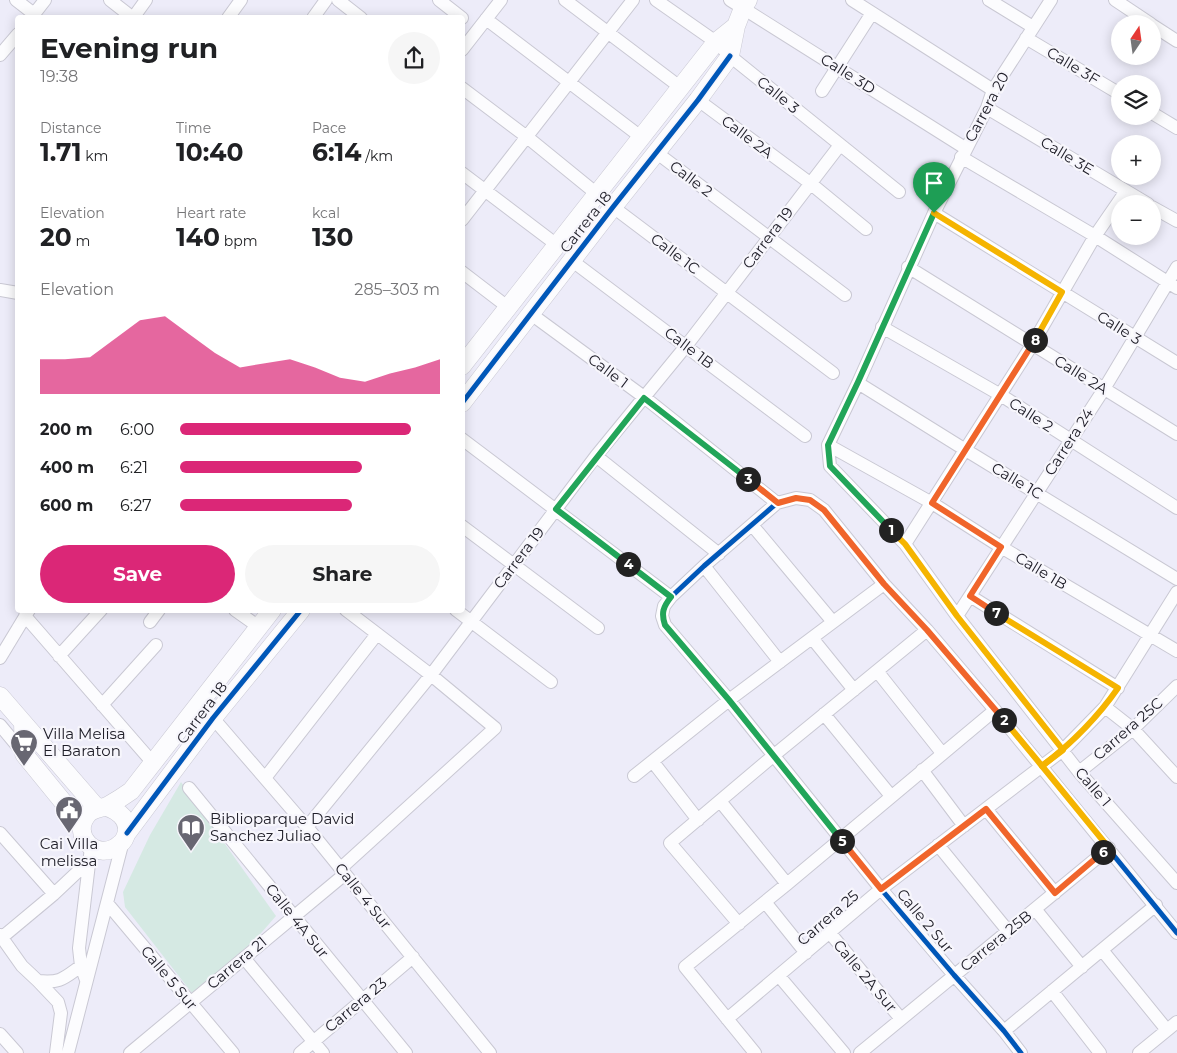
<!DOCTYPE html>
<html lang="en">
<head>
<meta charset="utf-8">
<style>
	body { margin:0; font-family:Montserrat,sans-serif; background:#f6f6f6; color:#202124; height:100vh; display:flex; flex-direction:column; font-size:19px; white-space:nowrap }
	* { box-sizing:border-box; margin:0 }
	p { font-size:16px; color:#757577 }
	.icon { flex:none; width:28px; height:28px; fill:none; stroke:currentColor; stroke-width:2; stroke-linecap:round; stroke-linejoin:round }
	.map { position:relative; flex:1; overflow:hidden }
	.details { position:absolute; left:15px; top:15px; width:450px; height:598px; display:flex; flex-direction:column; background:#fff; border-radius:5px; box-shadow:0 2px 12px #0003 }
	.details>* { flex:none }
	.needle { width:32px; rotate:13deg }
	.tools { position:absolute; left:1111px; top:15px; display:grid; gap:10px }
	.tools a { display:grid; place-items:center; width:50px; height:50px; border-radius:50%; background:#fff; box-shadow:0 2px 12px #0003; font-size:25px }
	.pin { position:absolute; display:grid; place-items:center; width:42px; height:42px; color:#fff; margin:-51px -21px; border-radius:50% 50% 50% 0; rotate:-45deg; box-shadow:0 0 5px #0007 }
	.pin .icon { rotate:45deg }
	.km { position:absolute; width:25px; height:25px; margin:-12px; border-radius:50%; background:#222; color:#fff; font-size:14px; line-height:25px; text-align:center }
	.round { display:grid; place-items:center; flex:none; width:52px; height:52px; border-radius:26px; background:#f6f6f6 }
	.summary { display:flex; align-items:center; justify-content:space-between; height:85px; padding:0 25px }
	h1 { font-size:28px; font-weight:700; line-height:38px }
	.stats { display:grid; grid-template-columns:repeat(3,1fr); gap:8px; height:85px; padding:5px 25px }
	.stats div { display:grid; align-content:center }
	.stats b { font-size:25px; font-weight:700 }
	.stats small { font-size:14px; font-weight:400 }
	.stats p { font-size:14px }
	.chart { height:140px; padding:10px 25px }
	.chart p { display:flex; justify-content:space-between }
	.chart svg { width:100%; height:90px; margin-top:5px; fill:#db2777; opacity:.7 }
	.cta { display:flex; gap:10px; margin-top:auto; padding:10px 25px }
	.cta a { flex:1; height:58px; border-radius:30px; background:#db2777; color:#fff; font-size:20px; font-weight:700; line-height:58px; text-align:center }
	.cta a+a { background:#f6f6f6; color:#202124 }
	ul { padding:0 25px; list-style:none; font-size:16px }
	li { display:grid; grid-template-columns:80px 60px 1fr; align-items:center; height:38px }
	li i { height:12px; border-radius:6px; background:#db2777 }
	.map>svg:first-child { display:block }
	.green { fill:#d5e9e3 }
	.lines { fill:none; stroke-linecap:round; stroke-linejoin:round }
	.street-casing { stroke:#c9c8d3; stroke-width:14 }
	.secondary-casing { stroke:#c9c8d3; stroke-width:19 }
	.street { stroke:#fcfcfe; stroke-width:12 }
	.secondary { stroke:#fcfcfe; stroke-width:18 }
	.cycleway-casing { stroke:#f7f6fc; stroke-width:8 }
	.cycleway { stroke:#0057b8; stroke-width:5 }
	.split-1-casing { stroke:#fff; stroke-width:10 }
	.split-2-casing { stroke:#fff; stroke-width:10 }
	.split-3-casing { stroke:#fff; stroke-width:10 }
	.split-4-casing { stroke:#fff; stroke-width:10 }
	.split-5-casing { stroke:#fff; stroke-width:10 }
	.split-6-casing { stroke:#fff; stroke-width:10 }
	.split-7-casing { stroke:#fff; stroke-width:10 }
	.split-8-casing { stroke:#fff; stroke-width:10 }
	.split-9-casing { stroke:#fff; stroke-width:10 }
	.split-1 { stroke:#22a559; stroke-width:6 }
	.split-2 { stroke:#f5b400; stroke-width:6 }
	.split-3 { stroke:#f0652b; stroke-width:6 }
	.split-4 { stroke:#22a559; stroke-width:6 }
	.split-5 { stroke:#22a559; stroke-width:6 }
	.split-6 { stroke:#f0652b; stroke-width:6 }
	.split-7 { stroke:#f5b400; stroke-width:6 }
	.split-8 { stroke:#f0652b; stroke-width:6 }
	.split-9 { stroke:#f5b400; stroke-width:6 }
	.labels { text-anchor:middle; stroke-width:4.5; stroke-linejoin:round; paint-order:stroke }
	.street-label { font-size:15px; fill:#21202a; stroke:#f7f6fc }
	.poi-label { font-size:15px; fill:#21202a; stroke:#f7f6fc; text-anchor:start }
</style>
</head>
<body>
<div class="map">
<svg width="1177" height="1053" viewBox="0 0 1177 1053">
	<rect width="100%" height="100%" fill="#edecf9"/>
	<path class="green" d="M 181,782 L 276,916 L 255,940 L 192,993 L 125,907 L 123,892 L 150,835 Z"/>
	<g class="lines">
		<defs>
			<path id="street" d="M 16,0 L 34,14
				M 110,0 L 133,18
				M 338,0 L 361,18
				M 439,0 L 462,18
				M 565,0 L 680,87
				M 656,0 L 716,42 L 730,56 L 899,192
				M 730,0 L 965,148
				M 852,0 L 993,90
				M 989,0 L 1033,27
				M 1051,0 L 993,90 L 987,108 L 934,213 L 858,383 L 828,445 L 830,466 L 905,544 L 957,616 L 1079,772 L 1177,883
				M 1115,0 L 1151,24
				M 31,18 L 45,0
				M 133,18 L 146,0
				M 228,18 L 241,0
				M 313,18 L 326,0
				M 486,19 L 641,137
				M 1152,25 L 1177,41
				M 1026,38 L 1120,94
				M 462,50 L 501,0
				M 0,55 L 18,34
				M 462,88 L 527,137 L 597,194
				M 822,91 L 872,13
				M 698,100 L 810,183 L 866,229
				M 987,108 L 1148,204
				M 1152,113 L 1177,128
				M 657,153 L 845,295
				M 961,157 L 1095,236 L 1177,288
				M 462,173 L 557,245
				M 613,207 L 833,373
				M 1152,207 L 1177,221
				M 934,213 L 1177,363
				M 462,220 L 633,0
				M 571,260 L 805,436
				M 908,267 L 1177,434
				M 462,272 L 509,308
				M 0,290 L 18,293
				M 531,314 L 644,397 L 777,503
				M 882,327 L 999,394 L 1177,508
				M 858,383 L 964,449 L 1177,579
				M 462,439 L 671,597
				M 828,445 L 932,503 L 1001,547 L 1177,651
				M 596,456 L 719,554
				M 752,525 L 833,622
				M 462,526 L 598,628
				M 905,544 L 1032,345 L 1095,236 L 1126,191
				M 704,566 L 780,662
				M 970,596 L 1118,688
				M 235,610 L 259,627
				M 456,610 L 551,682
				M 25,616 L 153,763
				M 957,616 L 1104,389 L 1177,267
				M 150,622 L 159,610
				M 812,638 L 854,690
				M 59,656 L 101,610
				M 0,658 L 29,610
				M 877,671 L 942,753
				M 102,705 L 156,645
				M 1105,707 L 1133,729 L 1177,777
				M 824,714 L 891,796
				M 213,718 L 307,827 L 490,1053
				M 0,725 L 24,754
				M 653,762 L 698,820
				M 922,770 L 964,826
				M 1079,772 L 1133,729 L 1177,686
				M 634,776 L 729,700 L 884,584
				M 265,778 L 377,634
				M 189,788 L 406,1053
				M 720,801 L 787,884
				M 986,809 L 1055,893
				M 307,827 L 431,675 L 596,456 L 686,346 L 840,145
				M 0,833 L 54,894
				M 938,845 L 1008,931
				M 341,868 L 495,728 L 431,675 L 346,610
				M 765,902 L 806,953
				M 107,903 L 233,1053
				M 1035,909 L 1082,967
				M 739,924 L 670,843 L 773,756 L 927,630
				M 830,933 L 901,1019
				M 0,935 L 22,966 L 38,981 C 61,983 63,979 81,966
				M 0,939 L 54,894 L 89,861
				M 1102,950 L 1167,1030
				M 244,958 L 323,1053
				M 779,976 L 844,1053
				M 86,980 L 81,966 L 79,948 L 91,847
				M 38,981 L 58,1002 L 61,1013 L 56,1053
				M 1052,991 L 1100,1053
				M 727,1019 L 881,889 L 1063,750 L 1105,707 L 1177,592
				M 1004,1031 L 1156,905
				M 0,1034 L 17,1053
				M 68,1053 L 123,841
				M 130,1053 L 345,874
				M 300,1053 L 413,957
				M 755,1053 L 685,967 L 787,884 L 995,710
				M 860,1053 L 1109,848
				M 1021,1053 L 1004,1031 L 954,975 L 881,889 L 729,700 L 665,625 L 662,616 L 664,606 L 671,597 L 704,566 L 777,503 L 796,498 L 810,500 L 824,510 L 884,584 L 927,630 L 995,710 L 1177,933
				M 1139,1053 L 1177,1022"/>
			<path id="secondary" d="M 462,366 L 716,42 L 736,26
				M 462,403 L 613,207 L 698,100 L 730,56 L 736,26 L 743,8 L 748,0
				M 0,696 L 97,808
				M 23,723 L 24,754 L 68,808 L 83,822
				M 107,807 C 118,811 128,818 127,831 C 126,836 124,841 120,844 C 98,864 69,835 88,814 C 94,807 102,809 109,805 C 116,801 124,796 131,791 L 272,610
				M 127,833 L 213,718 L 301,610"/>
		</defs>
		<use href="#street" class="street-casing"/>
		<use href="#secondary" class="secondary-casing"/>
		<use href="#street" class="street"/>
		<use href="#secondary" class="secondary"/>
		<defs>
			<path id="cycleway" d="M 462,403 L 613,207 L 698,100 L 730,56
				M 127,833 L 213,718 L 301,610
				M 1021,1053 L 1004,1031 L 954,975 L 881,889 L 729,700 L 665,625 L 662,616 L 664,606 L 671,597 L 704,566 L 777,503 L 796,498 L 810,500 L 824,510 L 884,584 L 927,630 L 995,710 L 1177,933"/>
		</defs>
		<use href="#cycleway" class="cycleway-casing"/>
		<use href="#cycleway" class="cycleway"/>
	</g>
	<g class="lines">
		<defs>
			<path id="split-1" d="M 891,530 L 830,466 L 828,445 L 858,382 L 934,213"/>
			<path id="split-2" d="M 891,530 L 905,544 L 957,616 L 1063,750 L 1042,766 L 1004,720"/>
			<path id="split-3" d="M 748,479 L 778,503 L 796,498 L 810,500 L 824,510 L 884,584 L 927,630 L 1004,720"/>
			<path id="split-4" d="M 628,564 L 556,509 L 644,398 L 748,479"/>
			<path id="split-5" d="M 628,564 L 671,597 C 663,607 661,613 665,625 L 729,700 L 842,841"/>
			<path id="split-6" d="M 842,841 L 881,889 L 986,809 L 1055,893 L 1103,852"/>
			<path id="split-7" d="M 996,613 L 1118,688 C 1097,718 1071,744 1042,766 L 1109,848 L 1103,852"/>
			<path id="split-8" d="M 996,613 L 970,596 L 1001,547 L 932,503 L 1035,340"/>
			<path id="split-9" d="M 934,213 L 1062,292 L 1035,340"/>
		</defs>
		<use href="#split-1" class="split-1-casing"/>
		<use href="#split-2" class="split-2-casing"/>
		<use href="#split-3" class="split-3-casing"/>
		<use href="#split-4" class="split-4-casing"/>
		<use href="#split-5" class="split-5-casing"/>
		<use href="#split-6" class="split-6-casing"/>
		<use href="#split-7" class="split-7-casing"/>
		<use href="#split-8" class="split-8-casing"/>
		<use href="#split-9" class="split-9-casing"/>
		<use href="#split-1" class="split-1"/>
		<use href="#split-2" class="split-2"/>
		<use href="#split-3" class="split-3"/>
		<use href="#split-4" class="split-4"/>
		<use href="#split-5" class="split-5"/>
		<use href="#split-6" class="split-6"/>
		<use href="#split-7" class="split-7"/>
		<use href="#split-8" class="split-8"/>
		<use href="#split-9" class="split-9"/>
	</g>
	<defs>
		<symbol id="supermarket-pin" viewBox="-11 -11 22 30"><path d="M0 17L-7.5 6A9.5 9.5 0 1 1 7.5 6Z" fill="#686772" stroke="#f7f6fc"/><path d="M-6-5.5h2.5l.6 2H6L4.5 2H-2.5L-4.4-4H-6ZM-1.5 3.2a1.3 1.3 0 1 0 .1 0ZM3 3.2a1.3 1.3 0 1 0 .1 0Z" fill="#fff"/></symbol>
		<symbol id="civic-pin" viewBox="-11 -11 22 30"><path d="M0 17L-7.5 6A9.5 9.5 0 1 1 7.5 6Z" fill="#686772" stroke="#f7f6fc"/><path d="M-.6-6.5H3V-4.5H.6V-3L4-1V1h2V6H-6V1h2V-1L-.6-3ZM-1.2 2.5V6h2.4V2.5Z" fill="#fff"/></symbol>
		<symbol id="library-pin" viewBox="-11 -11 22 30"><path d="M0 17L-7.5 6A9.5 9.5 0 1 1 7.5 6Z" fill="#686772" stroke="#f7f6fc"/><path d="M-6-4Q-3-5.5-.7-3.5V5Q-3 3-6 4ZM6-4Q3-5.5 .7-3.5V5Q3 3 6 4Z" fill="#fff"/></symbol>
	</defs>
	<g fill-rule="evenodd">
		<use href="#supermarket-pin" x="8" y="727" width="32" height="43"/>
		<use href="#civic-pin" x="53" y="794" width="32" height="43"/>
		<use href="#library-pin" x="175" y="812" width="32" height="43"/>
	</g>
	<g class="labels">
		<g class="street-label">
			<text transform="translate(1073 66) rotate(31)" y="5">Calle 3F</text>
			<text transform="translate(848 74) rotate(32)" y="5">Calle 3D</text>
			<text transform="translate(778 95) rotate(39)" y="5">Calle 3</text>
			<text transform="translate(987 107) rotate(-62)" y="5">Carrera 20</text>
			<text transform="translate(747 137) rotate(37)" y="5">Calle 2A</text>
			<text transform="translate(1067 156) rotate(31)" y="5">Calle 3E</text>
			<text transform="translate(691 179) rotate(37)" y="5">Calle 2</text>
			<text transform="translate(586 222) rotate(-52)" y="5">Carrera 18</text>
			<text transform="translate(768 238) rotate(-53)" y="5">Carrera 19</text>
			<text transform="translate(675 254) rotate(37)" y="5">Calle 1C</text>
			<text transform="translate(1119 328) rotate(32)" y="5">Calle 3</text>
			<text transform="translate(689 348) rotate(37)" y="5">Calle 1B</text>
			<text transform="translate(608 371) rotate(37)" y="5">Calle 1</text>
			<text transform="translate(1081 375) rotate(32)" y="5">Calle 2A</text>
			<text transform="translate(1031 415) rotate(33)" y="5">Calle 2</text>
			<text transform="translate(1069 442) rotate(-57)" y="5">Carrera 24</text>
			<text transform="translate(1017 481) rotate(31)" y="5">Calle 1C</text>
			<text transform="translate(519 558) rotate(-53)" y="5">Carrera 19</text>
			<text transform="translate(1041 571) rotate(31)" y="5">Calle 1B</text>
			<text transform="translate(202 713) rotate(-53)" y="5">Carrera 18</text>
			<text transform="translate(1128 729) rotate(-41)" y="5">Carrera 25C</text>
			<text transform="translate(1093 787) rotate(49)" y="5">Calle 1</text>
			<text transform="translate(363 896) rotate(51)" y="5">Calle 4 Sur</text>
			<text transform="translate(828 918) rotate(-41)" y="5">Carrera 25</text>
			<text transform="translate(297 921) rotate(51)" y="5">Calle 4A Sur</text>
			<text transform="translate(925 921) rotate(50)" y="5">Calle 2 Sur</text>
			<text transform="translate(996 941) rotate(-39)" y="5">Carrera 25B</text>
			<text transform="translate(237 963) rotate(-40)" y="5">Carrera 21</text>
			<text transform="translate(865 976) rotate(50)" y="5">Calle 2A Sur</text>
			<text transform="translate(169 978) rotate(50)" y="5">Calle 5 Sur</text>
			<text transform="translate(356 1005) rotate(-40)" y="5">Carrera 23</text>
		</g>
		<g class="poi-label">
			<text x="43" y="739">Villa Melisa<tspan x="43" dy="17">El Baraton</tspan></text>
			<text x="210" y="824">Biblioparque David<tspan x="210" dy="17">Sanchez Juliao</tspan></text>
			<text x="69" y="849" text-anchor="middle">Cai Villa<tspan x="69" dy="17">melissa</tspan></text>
		</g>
	</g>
</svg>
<div class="tools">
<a><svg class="needle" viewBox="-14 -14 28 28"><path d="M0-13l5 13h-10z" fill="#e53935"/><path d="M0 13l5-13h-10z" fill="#757577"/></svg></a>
<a><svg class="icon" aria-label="layers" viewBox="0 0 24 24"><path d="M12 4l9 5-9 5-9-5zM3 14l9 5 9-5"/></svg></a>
<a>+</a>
<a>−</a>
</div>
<div class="pin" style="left:934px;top:213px;background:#1e9e55"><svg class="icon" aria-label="arrive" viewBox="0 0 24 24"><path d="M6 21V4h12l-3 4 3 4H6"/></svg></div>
<b class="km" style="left:891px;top:530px">1</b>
<b class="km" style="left:1004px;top:720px">2</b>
<b class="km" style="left:748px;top:479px">3</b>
<b class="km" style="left:628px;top:564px">4</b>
<b class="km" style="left:842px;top:841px">5</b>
<b class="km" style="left:1103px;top:852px">6</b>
<b class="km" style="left:996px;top:613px">7</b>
<b class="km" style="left:1035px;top:340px">8</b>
<section class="details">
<div class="summary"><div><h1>Evening run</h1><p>19:38</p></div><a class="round"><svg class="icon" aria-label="share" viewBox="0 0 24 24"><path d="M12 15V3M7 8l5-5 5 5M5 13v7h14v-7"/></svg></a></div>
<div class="stats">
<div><p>Distance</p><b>1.71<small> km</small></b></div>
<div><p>Time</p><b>10:40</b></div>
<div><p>Pace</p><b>6:14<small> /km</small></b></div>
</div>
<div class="stats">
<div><p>Elevation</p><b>20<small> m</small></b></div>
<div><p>Heart rate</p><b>140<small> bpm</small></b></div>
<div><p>kcal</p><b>130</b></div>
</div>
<div class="chart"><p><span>Elevation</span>285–303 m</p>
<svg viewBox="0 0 160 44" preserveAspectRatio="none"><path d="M0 44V27L10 27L20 26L30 17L40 8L50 6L60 15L70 24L80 31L90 29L100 27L110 31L120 36L130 38L140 34L150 31L160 27V44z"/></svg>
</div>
<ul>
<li><b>200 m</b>6:00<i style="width:89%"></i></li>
<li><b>400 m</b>6:21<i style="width:70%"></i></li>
<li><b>600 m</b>6:27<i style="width:66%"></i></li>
</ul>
<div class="cta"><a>Save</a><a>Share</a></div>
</section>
</div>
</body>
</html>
